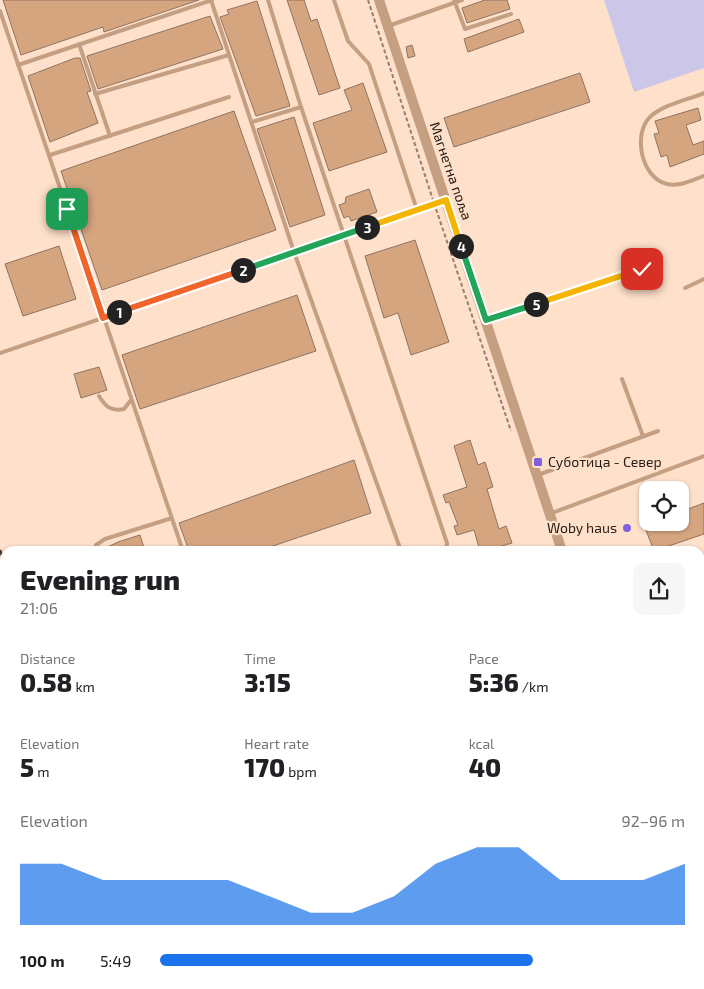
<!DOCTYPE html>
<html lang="en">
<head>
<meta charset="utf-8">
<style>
	body { margin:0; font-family:"Exo 2",sans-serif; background:#f6f6f6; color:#202124; height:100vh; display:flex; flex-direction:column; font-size:19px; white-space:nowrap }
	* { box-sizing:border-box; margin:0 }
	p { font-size:16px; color:#757577 }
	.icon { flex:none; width:28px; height:28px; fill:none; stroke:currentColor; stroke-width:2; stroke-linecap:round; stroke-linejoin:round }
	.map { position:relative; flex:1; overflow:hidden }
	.panel { position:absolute; left:0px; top:546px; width:705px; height:444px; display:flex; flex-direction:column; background:#fff; border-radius:15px 15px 0 0; box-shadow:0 1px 4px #0004 }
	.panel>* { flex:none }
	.controls { position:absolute; left:639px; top:481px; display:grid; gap:10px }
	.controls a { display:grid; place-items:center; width:50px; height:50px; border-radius:10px; background:#fff; box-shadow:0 1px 4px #0004; font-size:25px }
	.pin { position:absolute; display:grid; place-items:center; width:42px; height:42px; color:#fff; margin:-21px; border-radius:10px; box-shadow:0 2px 8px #0006 }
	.km { position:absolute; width:25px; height:25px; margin:-12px; border-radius:50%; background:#222; color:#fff; font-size:14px; line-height:25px; text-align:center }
	.round { display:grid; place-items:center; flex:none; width:52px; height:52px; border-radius:10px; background:#f6f6f6 }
	.headline { display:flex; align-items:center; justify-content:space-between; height:85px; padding:0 20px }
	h1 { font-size:28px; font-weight:800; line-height:38px }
	.figures { display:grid; grid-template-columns:repeat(3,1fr); gap:8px; height:85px; padding:5px 20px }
	.figures div { display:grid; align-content:center }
	.figures b { font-size:25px; font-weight:800 }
	.figures small { font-size:14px; font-weight:400 }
	.figures p { font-size:14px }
	.chart { height:140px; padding:10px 20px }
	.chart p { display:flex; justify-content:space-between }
	.chart svg { width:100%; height:90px; margin-top:5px; fill:#1a73e8; opacity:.7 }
	ul { padding:0 20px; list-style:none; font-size:16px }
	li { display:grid; grid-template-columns:80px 60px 1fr; align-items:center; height:38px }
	li i { height:12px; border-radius:6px; background:#1a73e8 }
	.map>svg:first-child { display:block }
	.green { fill:#ccc7e9 }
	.building { fill:#d5a580; stroke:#8e7460 }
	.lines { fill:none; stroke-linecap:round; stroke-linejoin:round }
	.path { stroke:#958172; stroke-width:2; stroke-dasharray:4 2.5; stroke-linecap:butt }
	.service { stroke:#c59f82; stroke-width:4 }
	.tertiary { stroke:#c59f82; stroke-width:10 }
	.rail { stroke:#4b3d33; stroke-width:2.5; stroke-dasharray:8 4; stroke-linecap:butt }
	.split-1-casing { stroke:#fff; stroke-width:10 }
	.split-2-casing { stroke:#fff; stroke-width:10 }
	.split-3-casing { stroke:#fff; stroke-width:10 }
	.split-4-casing { stroke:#fff; stroke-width:10 }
	.split-5-casing { stroke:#fff; stroke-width:10 }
	.split-6-casing { stroke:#fff; stroke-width:10 }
	.split-1 { stroke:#f0652b; stroke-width:6 }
	.split-2 { stroke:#f0652b; stroke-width:6 }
	.split-3 { stroke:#22a559; stroke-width:6 }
	.split-4 { stroke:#f5b400; stroke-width:6 }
	.split-5 { stroke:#22a559; stroke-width:6 }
	.split-6 { stroke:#f5b400; stroke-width:6 }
	.poi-dot { fill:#7e61db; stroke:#ffe1cb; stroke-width:2 }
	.labels { text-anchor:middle; stroke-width:4.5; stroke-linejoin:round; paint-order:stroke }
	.street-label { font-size:14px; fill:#261c14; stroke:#ffe1cb }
	.poi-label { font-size:14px; fill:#261c14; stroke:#ffe1cb; text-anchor:start }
</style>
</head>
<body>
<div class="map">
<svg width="704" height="989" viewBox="0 0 704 989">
	<rect width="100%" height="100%" fill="#ffe1cb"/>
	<path class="green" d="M 604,0 L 704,0 L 704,68 L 634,92 Z"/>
	<path class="building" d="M 3,0 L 199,0 L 104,32 L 103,27 L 21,55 Z
		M 287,0 L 304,0 L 311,21 L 317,19 L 340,88 L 319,95 Z
		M 485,0 L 507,0 L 510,9 L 467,23 L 462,8 Z
		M 257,1 L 290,106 L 256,116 L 220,17 L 229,14 L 227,10 Z
		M 210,16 L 223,49 L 98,89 L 87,56 Z
		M 519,19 L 524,32 L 468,52 L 464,39 Z
		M 412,45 L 415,56 L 408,58 L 406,47 Z
		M 75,58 L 80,58 L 91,91 L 87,92 L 98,123 L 50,142 L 28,76 Z
		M 580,73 L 590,102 L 454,147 L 444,118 Z
		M 363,83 L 387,152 L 329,171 L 313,123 L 352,110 L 344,90 Z
		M 698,108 L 701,120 L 686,125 L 693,145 L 704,141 L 704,154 L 670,167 L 667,155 L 661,157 L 654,134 L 659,133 L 655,121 Z
		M 234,111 L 276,230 L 102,290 L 61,171 Z
		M 294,117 L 325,215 L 290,227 L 257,129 Z
		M 369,189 L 377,212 L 351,221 L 349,216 L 344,218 L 339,205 L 345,203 L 346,197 Z
		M 415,240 L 449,342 L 411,355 L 398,313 L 384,318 L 365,256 Z
		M 59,246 L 76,299 L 23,316 L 5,264 Z
		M 297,295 L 316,351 L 140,409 L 122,355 Z
		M 99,367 L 107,390 L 81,398 L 74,374 Z
		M 470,440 L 478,465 L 485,462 L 493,487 L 487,489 L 499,529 L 506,526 L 512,543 L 486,551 L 480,551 L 474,530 L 457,535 L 454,526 L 458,525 L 449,502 L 446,503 L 443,495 L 467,487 L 454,446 Z
		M 354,460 L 371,513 L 258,551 L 189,551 L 179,523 Z
		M 704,503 L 704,534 L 654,551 L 644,525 L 650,522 L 680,522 L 680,512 Z
		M 140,535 L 145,551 L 99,551 L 118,542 Z"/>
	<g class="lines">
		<path class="path" d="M 368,0 L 433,200
			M 436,209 L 511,431"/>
		<path class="service" d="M 211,0 L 294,252 L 401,551
			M 268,0 L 301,107 L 447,543 L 446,551
			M 334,0 L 348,41 L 369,64 L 417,210
			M 454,0 L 465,29 L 511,14
			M 0,11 L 183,551
			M 388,26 L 462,0
			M 79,44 L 110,136
			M 18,65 L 212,0
			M 704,93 C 687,100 665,104 651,116 C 632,133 641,178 667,184 C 679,187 692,180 704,176
			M 95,94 L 229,55
			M 252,122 L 301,107
			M 50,155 L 229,97
			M 685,288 L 704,279
			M 487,320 L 642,269
			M 0,353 L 445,201
			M 622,379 L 643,436
			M 99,396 C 105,406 111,412 124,409 L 131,400
			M 538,475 L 658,431
			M 552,513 L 704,456
			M 94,551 L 96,545 L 105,539 L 172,518
			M 546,551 L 560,546
			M 690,985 L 692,989"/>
		<path class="tertiary" d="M 379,0 L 562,551
			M 700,835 L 704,835"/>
		<path class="rail" d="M 0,550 L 5,564
			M 146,985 L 148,989"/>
	</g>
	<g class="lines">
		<defs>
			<path id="split-1" d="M 67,209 L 103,318 L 119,312"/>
			<path id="split-2" d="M 119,312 L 243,270"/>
			<path id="split-3" d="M 243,270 L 367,227"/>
			<path id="split-4" d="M 367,227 L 446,200 L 461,246"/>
			<path id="split-5" d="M 461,246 L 486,320 L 536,304"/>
			<path id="split-6" d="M 536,304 L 642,269"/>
		</defs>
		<use href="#split-1" class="split-1-casing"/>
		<use href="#split-2" class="split-2-casing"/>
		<use href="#split-3" class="split-3-casing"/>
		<use href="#split-4" class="split-4-casing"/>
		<use href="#split-5" class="split-5-casing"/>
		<use href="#split-6" class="split-6-casing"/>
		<use href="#split-1" class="split-1"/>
		<use href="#split-2" class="split-2"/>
		<use href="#split-3" class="split-3"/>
		<use href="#split-4" class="split-4"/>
		<use href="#split-5" class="split-5"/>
		<use href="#split-6" class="split-6"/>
	</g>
	<g class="poi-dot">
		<rect x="533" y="457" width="10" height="10" rx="2.5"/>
		<circle cx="627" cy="528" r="5"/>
	</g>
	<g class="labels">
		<g class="street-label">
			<text transform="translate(451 171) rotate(71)" y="5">Магнетна поља</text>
		</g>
		<g class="poi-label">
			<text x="548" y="467">Суботица - Север</text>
			<text x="617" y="533" text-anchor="end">Woby haus</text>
		</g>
	</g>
</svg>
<div class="controls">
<a><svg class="icon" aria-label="locate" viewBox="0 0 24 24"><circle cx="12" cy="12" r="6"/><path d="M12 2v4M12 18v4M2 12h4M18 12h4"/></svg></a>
</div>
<div class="pin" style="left:67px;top:209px;background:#1e9e55"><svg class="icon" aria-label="arrive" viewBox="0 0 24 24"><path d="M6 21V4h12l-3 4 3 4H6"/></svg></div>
<div class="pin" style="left:642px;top:269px;background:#d93025"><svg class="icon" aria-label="check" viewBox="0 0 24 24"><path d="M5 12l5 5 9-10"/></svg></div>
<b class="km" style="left:119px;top:312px">1</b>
<b class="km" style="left:243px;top:270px">2</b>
<b class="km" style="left:367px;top:227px">3</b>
<b class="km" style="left:461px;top:246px">4</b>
<b class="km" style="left:536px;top:304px">5</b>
<section class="panel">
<div class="headline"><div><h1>Evening run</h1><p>21:06</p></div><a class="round"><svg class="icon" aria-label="share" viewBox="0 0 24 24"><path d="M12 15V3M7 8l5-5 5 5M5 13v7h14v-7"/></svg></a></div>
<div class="figures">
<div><p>Distance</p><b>0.58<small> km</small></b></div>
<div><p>Time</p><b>3:15</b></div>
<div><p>Pace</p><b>5:36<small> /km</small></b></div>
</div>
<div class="figures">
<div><p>Elevation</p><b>5<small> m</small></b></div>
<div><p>Heart rate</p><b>170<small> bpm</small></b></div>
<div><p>kcal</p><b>40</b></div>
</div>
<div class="chart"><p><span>Elevation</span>92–96 m</p>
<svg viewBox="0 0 160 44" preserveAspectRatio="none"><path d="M0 44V14L10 14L20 22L30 22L40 22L50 22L60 30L70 38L80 38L90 30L100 14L110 6L120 6L130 22L140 22L150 22L160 14V44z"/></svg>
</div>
<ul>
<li><b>100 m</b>5:49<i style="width:71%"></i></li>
</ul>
</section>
</div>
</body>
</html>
